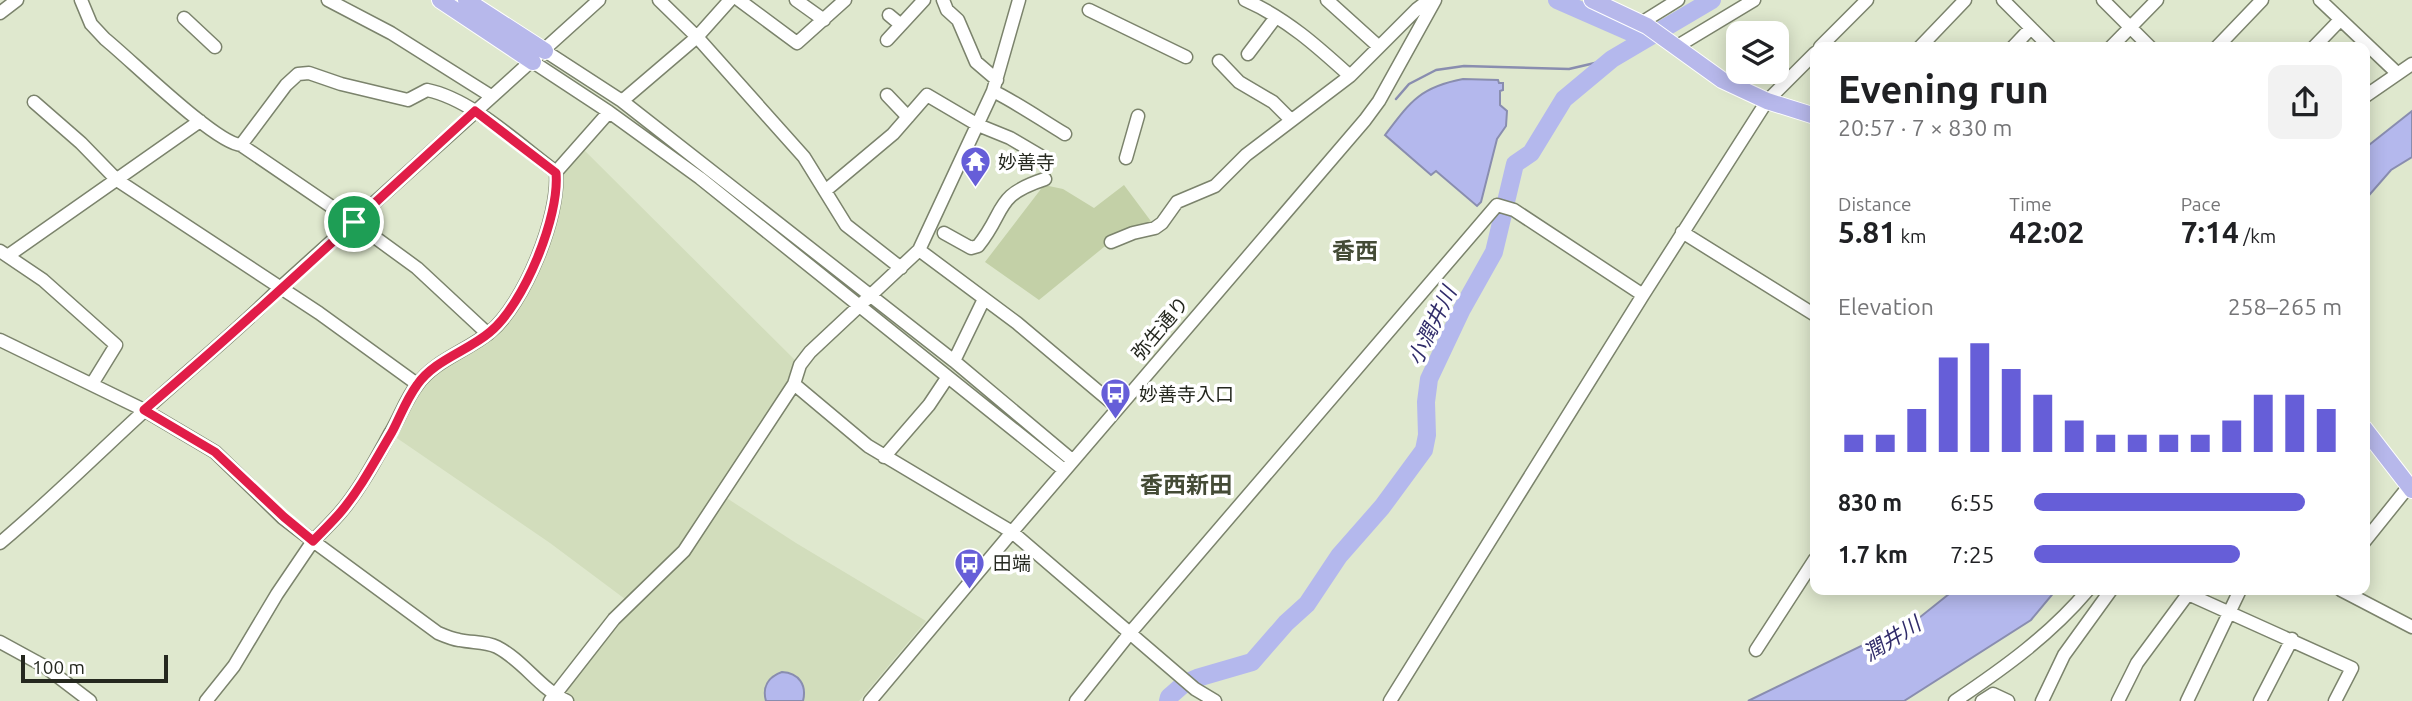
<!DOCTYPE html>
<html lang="en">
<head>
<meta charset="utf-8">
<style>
	body { margin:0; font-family:Ubuntu,"Noto Sans JP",sans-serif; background:#f2f2f2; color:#202124; height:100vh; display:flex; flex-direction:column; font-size:26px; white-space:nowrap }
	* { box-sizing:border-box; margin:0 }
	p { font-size:23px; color:#757577 }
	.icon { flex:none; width:38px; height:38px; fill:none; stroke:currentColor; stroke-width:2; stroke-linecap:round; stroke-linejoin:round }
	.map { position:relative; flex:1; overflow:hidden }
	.sheet { position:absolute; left:1810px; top:42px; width:560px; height:553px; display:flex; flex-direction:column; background:#fff; border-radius:14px; box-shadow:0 4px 18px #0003 }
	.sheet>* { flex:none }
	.buttons { position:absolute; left:1726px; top:21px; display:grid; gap:14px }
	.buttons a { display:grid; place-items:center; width:63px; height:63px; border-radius:14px; background:#fff; box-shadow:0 4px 18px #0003; font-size:35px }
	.scale { position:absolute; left:21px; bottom:18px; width:147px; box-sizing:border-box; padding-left:7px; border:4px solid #25281f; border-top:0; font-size:19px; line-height:24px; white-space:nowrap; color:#25281f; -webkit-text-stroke:5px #fff; paint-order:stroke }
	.pin { position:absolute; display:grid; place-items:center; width:60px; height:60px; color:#fff; margin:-30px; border:4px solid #fff; border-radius:50%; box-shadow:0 2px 7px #0007 }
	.round { display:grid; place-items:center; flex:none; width:74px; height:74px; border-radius:14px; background:#f2f2f2 }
	.head { display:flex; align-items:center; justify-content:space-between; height:119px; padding:0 28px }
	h1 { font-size:38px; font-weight:700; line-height:52px }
	.figures { display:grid; grid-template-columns:repeat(3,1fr); gap:10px; height:119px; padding:7px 28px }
	.figures div { display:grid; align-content:center }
	.figures b { font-size:30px; font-weight:700 }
	.figures small { font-size:19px; font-weight:400 }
	.figures p { font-size:19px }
	.chart { height:196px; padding:14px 28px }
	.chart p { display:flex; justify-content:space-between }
	.chart svg { width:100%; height:126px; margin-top:7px; stroke:#665ed8; stroke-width:6 }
	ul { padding:0 28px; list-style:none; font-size:23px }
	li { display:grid; grid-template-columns:112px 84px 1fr; align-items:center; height:52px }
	li i { height:18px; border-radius:9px; background:#665ed8 }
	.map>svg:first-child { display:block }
	.built { fill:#d2ddbc }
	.green { fill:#c3d0a7 }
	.water { fill:#b4b8ed; stroke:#898daf; stroke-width:2 }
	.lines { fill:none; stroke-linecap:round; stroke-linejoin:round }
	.stream { stroke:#898daf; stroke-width:2.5 }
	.river { stroke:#b4b8ed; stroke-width:18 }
	.minor-casing { stroke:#7b836c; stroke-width:15 }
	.major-casing { stroke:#fff; stroke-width:18 }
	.minor { stroke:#fff; stroke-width:12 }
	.major { stroke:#b7b8eb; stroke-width:16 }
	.route-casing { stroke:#fff; stroke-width:14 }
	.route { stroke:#e11d48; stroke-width:9 }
	.labels { text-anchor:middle; stroke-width:7; stroke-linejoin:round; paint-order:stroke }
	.poi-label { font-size:19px; fill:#25281f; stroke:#fff; text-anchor:start }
	.street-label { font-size:19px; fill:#25281f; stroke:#fff }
	.water-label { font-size:21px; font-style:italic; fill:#302c6a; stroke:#fff }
	.quarter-label { font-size:23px; font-weight:bold; fill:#444b36; stroke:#fff }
</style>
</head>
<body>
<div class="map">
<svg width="2412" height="701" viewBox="0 0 2412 701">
	<rect width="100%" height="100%" fill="#dfe8ce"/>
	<path class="built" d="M 579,145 L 800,365 L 722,495 L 796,543 L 926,621 L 859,701 L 569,701 L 554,695 L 625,599 L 550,543 L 391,434 L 413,391 L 501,329 L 534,266 L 556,172 Z"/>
	<path class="green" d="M 1044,185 L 1063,189 L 1094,208 L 1124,185 L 1153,224 L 1104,247 L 1039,300 L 985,262 Z"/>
	<path class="water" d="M 1463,79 L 1498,80 L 1499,83 L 1503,83 L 1503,90 L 1500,91 L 1500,105 L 1507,111 L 1506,126 L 1497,139 L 1481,202 L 1477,206 L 1436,171 L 1431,175 L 1385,135 C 1410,102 1420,87 1463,79 Z
		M 2412,111 L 2412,157 L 2391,170 L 2364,201 L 2364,149 Z
		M 1954,590 L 2056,590 L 2031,620 L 1904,701 L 1748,701 L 1919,618 Z
		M 782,672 C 799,673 807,685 803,701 L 766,701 C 762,687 768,677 782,672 Z"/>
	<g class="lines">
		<path class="stream" d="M 1396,99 L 1409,84 L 1436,70 L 1464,66 L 1569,69 L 1612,59"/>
		<path class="river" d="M 1557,0 L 1646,39
			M 1168,701 L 1169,697 L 1185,683 L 1197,678 L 1252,662 L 1286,623 L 1307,604 L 1339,556 L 1382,507 L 1424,450 L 1427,435 L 1426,402 L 1429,379 L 1462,309 L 1494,252 L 1515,164 L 1531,153 L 1564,99 L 1612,59 L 1712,0"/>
		<defs>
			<path id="minor" d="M 81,0 L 91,24 L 105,39 C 130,59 216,144 241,145 L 286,85 L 298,74 L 309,73 L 341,84 L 408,100 L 427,90 C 472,99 519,145 556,172
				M 328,0 L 391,33 L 491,96
				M 659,0 L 697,37 L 804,157 L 846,225 L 901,268
				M 739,0 L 797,43 L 845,0
				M 796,0 L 824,20
				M 943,0 L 947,10 L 958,20 L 976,62 L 997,80
				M 1245,0 C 1286,18 1318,47 1350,76
				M 1327,0 L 1378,46
				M 2003,0 L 2050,47
				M 2103,0 L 2150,47
				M 2320,0 L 2397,73
				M 1089,10 L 1186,57
				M 0,13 L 17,0
				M 889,15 L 901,25
				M 184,18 L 215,47
				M 1641,23 L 1678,0
				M 887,40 L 924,0
				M 1676,47 L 1754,0
				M 1820,47 L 1867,0
				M 1920,47 L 1965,0
				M 2013,47 L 2031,28
				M 2111,47 L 2157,0
				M 2217,47 L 2262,0
				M 2314,47 L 2340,20
				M 545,51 L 622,101 L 954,361 L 1072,460
				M 1248,54 L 1276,17
				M 1219,61 L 1239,82 L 1273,102 L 1291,120
				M 533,62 L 609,112 L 700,178 L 1064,470
				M 993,91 C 1019,104 1040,119 1065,134
				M 887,95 L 908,117
				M 2364,97 L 2412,64
				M 622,101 L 697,37 L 730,0
				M 34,102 L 81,143 L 117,180 L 319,313 L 417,384
				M 241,145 L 354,222 L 417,268 L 488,334
				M 1126,158 L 1138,116
				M 825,191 L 893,134 L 927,95 L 978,125 L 1010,138 L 1044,158
				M 1682,232 L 1815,315
				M 944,233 L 971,248 L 978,246 C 1007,210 993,196 1045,179
				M 1111,242 L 1133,233 L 1155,228 L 1162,223 L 1177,202 L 1215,186 L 1246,155 L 1350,76 L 1417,9 L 1429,0
				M 919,250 L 1017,323 L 1118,408
				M 0,251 L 43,280 L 116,345 L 92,384
				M 9,255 L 200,121
				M 0,340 L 144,410 L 215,452 L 283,518 L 313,541 C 322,532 331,523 339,514 C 360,490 376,459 391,432 C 400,417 406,399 417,385 C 435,360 467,351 490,332 C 524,304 560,216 556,172 L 609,112
				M 954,361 L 984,299
				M 794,384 L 868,446 L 1012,532 L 1195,689 L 1215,701
				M 884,457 L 929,405 L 947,378
				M 2364,542 L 2409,486
				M 0,543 C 49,502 95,456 142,413 C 188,370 237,332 281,287 L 599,0
				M 2341,590 L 2412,627
				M 0,642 L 44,666 L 90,701
				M 1756,650 L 1815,559
				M 206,701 L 234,666 L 277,594 L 313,541 L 438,633 C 445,636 452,639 459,640 C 473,643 485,641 497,647 C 524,661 540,689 567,701
				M 550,701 L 614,619 L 684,551 L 794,384 L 800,365 L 810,352 L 919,250 L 993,91 L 1019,0
				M 870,701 L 1012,532 L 1365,120 L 1379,101 L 1435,0
				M 1076,701 L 1130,633 L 1497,205 L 1514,210 L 1643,295
				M 1390,701 L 1643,295 L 1767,101 L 1815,53
				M 1955,701 C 2004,668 2050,635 2088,590
				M 1982,701 L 1993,694 L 2008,701
				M 2042,701 L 2064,655 L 2111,590
				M 2118,701 L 2137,663 L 2188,594 L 2352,668 L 2335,701
				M 2187,701 L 2240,590
				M 2260,701 L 2292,639"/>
			<path id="major" d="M 440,0 L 533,62
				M 466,0 L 545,51
				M 1592,0 L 1647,26 L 1722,80 L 1767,101 L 1815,116
				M 2364,428 L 2412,490"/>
		</defs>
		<use href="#minor" class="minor-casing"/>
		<use href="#major" class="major-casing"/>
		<use href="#minor" class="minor"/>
		<use href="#major" class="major"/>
	</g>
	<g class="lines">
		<defs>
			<path id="route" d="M 475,111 L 556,173 C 560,216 524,304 490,332 C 468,351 434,360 417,385 C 406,400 400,417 392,432 C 376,459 360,490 339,514 C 331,523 322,532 313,541 L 284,517 L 215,452 L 144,410 C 257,314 365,211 475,111 Z"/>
		</defs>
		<use href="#route" class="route-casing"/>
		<use href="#route" class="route"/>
	</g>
	<defs>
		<symbol id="temple-pin" viewBox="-11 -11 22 30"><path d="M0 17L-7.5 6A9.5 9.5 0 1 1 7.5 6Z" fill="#665ed8" stroke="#fff"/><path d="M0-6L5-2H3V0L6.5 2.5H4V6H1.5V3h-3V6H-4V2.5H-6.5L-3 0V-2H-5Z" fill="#fff"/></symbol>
		<symbol id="bus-pin" viewBox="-11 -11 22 30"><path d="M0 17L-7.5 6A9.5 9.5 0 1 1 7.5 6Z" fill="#665ed8" stroke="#fff"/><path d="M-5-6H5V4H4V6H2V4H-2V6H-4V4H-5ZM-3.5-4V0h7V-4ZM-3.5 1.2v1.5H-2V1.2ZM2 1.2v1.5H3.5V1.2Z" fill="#fff"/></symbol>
	</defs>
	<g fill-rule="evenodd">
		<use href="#temple-pin" x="958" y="144" width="35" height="47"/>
		<use href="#bus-pin" x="1098" y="376" width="35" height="47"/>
		<use href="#bus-pin" x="952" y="546" width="35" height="47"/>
	</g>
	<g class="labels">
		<g class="poi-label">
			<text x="998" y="169">妙善寺</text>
			<text x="1139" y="401">妙善寺入口</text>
			<text x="993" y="570">田端</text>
		</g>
		<g class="street-label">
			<text transform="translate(1160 328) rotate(-50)" y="7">弥生通り</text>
		</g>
		<g class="water-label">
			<text transform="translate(1432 326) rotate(-64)" y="7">小潤井川</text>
			<text transform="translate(1892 639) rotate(-32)" y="7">潤井川</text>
		</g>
		<g class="quarter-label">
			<text x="1355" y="259">香西</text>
			<text x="1186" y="493">香西新田</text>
		</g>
	</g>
</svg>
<div class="buttons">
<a><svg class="icon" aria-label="layers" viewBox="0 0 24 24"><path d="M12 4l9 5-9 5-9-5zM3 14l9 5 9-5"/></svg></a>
</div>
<div class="scale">100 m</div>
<div class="pin" style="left:354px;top:222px;background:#1e9e55"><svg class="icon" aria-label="arrive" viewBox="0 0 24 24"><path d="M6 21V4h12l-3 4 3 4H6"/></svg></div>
<section class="sheet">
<div class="head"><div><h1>Evening run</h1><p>20:57 · 7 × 830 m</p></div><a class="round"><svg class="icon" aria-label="share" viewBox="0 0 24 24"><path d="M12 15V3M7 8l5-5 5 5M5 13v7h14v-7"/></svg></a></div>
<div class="figures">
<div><p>Distance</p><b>5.81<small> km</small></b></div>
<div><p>Time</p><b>42:02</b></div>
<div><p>Pace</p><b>7:14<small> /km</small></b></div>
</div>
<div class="chart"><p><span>Elevation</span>258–265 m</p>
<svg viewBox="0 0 160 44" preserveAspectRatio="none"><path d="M5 44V38M15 44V38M25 44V29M35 44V11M45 44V6M55 44V15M65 44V24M75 44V33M85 44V38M95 44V38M105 44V38M115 44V38M125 44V33M135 44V24M145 44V24M155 44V29"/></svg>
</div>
<ul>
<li><b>830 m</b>6:55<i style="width:88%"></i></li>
<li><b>1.7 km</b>7:25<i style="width:67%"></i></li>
</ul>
</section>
</div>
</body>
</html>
